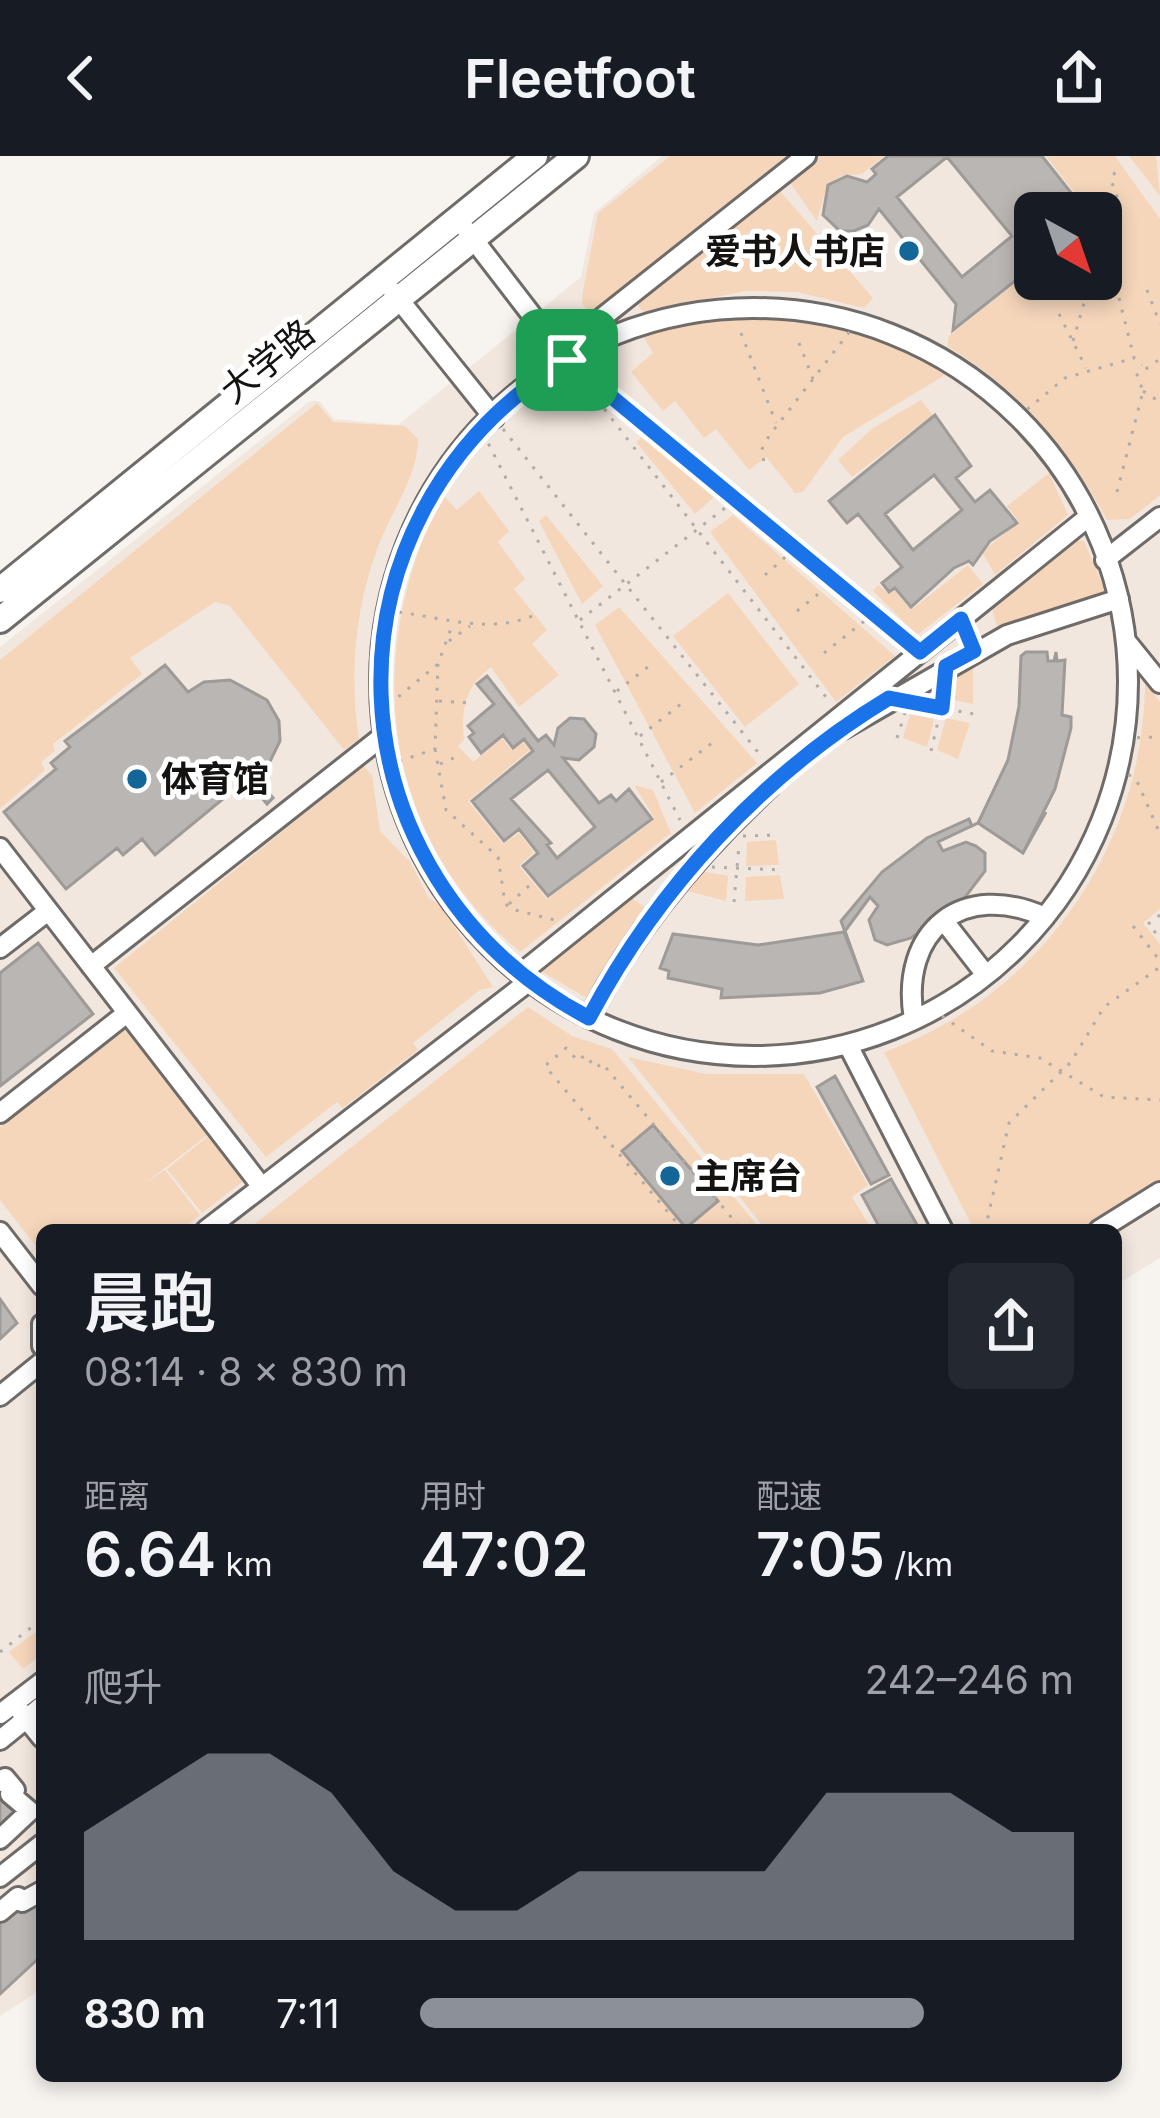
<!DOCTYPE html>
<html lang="zh">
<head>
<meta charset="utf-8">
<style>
	body { margin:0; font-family:Inter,"Noto Sans SC",sans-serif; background:#242831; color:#f1f3f6; height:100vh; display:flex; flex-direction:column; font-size:45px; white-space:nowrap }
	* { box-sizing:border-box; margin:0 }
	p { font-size:39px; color:#9ea1a6 }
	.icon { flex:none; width:66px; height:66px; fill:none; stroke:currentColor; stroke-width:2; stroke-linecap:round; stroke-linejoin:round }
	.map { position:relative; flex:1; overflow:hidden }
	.drawer { position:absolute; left:36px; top:1068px; width:1086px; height:858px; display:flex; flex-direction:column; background:#171b24; border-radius:18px; box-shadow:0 6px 18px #0003 }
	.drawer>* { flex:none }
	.needle { width:78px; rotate:140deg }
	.tools { position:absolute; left:1014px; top:36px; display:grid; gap:24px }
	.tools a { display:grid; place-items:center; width:108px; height:108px; border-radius:18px; background:#171b24; box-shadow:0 6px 18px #0003; font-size:60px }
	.pin { position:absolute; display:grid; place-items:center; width:102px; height:102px; color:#fff; margin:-51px; border-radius:24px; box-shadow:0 6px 18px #0006 }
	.round { display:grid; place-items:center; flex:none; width:126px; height:126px; border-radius:18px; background:#242831 }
	.summary { display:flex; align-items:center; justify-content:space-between; height:204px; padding:0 48px }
	h1 { font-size:66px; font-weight:600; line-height:90px }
	.figures { display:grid; grid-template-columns:repeat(3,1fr); gap:18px; height:204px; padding:12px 48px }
	.figures div { display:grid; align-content:center }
	.figures b { font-size:60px; font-weight:600 }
	.figures small { font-size:33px; font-weight:400 }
	.figures p { font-size:33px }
	.chart { height:336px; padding:24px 48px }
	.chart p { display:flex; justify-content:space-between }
	.chart svg { width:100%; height:216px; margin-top:12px; fill:#8c9099; opacity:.7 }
	ul { padding:0 48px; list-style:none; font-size:39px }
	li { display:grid; grid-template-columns:192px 144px 1fr; align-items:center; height:90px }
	li i { height:30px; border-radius:15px; background:#8c9099 }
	header { display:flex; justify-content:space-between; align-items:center; height:156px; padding:0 48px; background:#171b24; font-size:54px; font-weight:600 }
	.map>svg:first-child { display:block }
	.built { fill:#f2e7de; fill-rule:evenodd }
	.green { fill:#f5d6bb }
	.building { fill:#bab6b3; stroke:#9e9a97; stroke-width:3; fill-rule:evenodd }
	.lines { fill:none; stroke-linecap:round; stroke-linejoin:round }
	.minor-casing { stroke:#6f6b69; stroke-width:24 }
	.major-casing { stroke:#6f6b69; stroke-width:30 }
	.path { stroke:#afaca9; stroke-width:3; stroke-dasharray:3 9; stroke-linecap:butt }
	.minor { stroke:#fff; stroke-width:18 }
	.major { stroke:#fff; stroke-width:24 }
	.route-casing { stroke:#fff; stroke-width:24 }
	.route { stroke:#1a73e8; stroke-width:15 }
	.poi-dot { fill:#146698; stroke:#fff; stroke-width:4.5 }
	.labels { text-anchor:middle; stroke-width:10; stroke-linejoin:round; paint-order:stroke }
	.poi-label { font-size:36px; font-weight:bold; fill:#141312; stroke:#fff; text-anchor:start }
	.street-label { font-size:36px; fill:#141312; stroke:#fff }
</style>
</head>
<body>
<header><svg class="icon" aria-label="back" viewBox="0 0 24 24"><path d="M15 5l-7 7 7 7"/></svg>Fleetfoot<svg class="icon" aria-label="share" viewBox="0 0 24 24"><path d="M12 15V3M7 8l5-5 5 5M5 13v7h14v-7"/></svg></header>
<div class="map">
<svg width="1160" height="1962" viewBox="0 0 1160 1962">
	<rect width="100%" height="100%" fill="#f7f3ef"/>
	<path class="built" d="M 662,0 L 1160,0 L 1160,1102 L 1116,1129 L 1116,1074 L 42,1074 L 42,1833 L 0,1860 L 0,491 L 310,245 L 320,245 L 334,263 L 398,269 L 581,121 L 594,57 ZM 1035,57 L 1101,57 L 1101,123 L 1035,123 Z"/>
	<path class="green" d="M 670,0 L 786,0 L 591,157 L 582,148 L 583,135 L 598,57 Z
		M 816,0 L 884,0 L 862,18 L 842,20 L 827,29 L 817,65 L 788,24 Z
		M 1046,0 L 1115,0 L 1160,63 L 1160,339 L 1130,363 L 1107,364 C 1069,292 1017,232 947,190 L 949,180 L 1035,111 L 1035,123 L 1101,123 L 1101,57 L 1090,57 Z
		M 1129,0 L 1156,0 L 1160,40 Z
		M 779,34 L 873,142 L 864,152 L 797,136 L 746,135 L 643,156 L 637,148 Z
		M 763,158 C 831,164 889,182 945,219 L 843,281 L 803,336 L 795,337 L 766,301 L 749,314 L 716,273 L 704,282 L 675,245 L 663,255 L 631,216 L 653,197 L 639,173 Z
		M 921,244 L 933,259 L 852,321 L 838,304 L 873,272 Z
		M 317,247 L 333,266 L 405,270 L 418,283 C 418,319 392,355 379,388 C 355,451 349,517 359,583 L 344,594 L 230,450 L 215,446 L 130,502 L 142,518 L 53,588 L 55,595 L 41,606 L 45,614 L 0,653 L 0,504 Z
		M 643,280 L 714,341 L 695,358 L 636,286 Z
		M 1049,317 L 1068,359 L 995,419 L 982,396 L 1019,366 L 1007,350 Z
		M 479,335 L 509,375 L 498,386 L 525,423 L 514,433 L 547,474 L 532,488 L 559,519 L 519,551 L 491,511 C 465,531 461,553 464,584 L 458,590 L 473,606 L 502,582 L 512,595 L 523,586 L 530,594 L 468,645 L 503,688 L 519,677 L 534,696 L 519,710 L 547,743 L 655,663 L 634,629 L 653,634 L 671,677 L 520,796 C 377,676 364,498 442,338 L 457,354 Z
		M 546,359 L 603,430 L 582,448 L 539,365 Z
		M 733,359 L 895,500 L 836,546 L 710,376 Z
		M 1076,384 L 1084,385 L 1106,437 L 999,476 L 991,450 Z
		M 968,409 L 983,428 L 917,479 L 873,435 L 878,429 L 889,438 L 895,435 L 911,454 Z
		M 728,437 L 799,528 L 745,571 L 673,480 Z
		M 619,451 L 757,607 L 695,657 L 595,469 Z
		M 973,504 L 973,548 L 948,543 L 950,515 Z
		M 1145,526 L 1160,546 L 1160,753 L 1143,767 L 1160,788 L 1160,1028 L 1086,1074 L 974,1074 L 884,896 C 1040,840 1144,691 1145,526 Z
		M 911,555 L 935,560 L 927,591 L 903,582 Z
		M 946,562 L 970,567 L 958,603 L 937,594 Z
		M 363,610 L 372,619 L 380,675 L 410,706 L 428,741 L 441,750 L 493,831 L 480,834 L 413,887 L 418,894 L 343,952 L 337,946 L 266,1001 L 114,812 Z
		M 776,684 L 779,709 L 746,710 L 747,686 Z
		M 701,715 L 728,720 L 726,745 L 683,734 Z
		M 780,719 L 784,743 L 745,745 L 746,721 Z
		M 629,740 L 649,754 L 590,844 L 539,814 Z
		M 528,851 L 572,880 L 612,893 L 761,1074 L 247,1074 Z
		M 128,872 L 210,977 L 144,1028 L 165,1014 L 200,1059 L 181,1074 L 42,1074 L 42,1098 L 0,1044 L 0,971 Z
		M 628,901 L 706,918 L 804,918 L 868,1029 L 852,1041 L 872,1074 L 766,1074 Z
		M 211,978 L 246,1023 L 202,1057 L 167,1013 Z
		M 42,1471 L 42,1498 L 23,1513 L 9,1496 Z"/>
	<path class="building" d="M 888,0 L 1042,0 L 1087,57 L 1035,57 L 1035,109 L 953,174 L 956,148 L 879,53 L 868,69 L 854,75 L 840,75 L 823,59 L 828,29 L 847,20 L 867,26 L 876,18 L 872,13 ZM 947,1 L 1012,80 L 962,121 L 897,41 Z
		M 935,259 L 971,310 L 956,322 L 975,346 L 990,334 L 1017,367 L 990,385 L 973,409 L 969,405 L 954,412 L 911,451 L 895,432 L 889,436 L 882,427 L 902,411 L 858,358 L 847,367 L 829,345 ZM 934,319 L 962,354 L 913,394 L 885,358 Z
		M 1026,496 L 1047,496 L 1048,505 L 1054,505 L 1056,496 L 1057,505 L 1065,504 L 1062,559 L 1071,561 L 1071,572 L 1055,633 L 1023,697 L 978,667 L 1008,604 L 1019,550 L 1021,500 Z
		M 165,509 L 188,536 L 204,526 L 230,524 L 267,544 L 279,565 L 280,585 L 260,626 L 273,642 L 267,648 L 239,615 L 222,629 L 229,638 L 155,699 L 142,683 L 123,699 L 117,692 L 66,733 L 4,656 L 56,613 L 51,607 L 70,591 L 65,585 Z
		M 487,520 L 538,585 L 546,579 L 554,589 L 558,572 L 570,562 L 584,563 L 596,578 L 594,591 L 579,604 L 563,602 L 599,647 L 611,639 L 616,645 L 629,633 L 652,663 L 548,740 L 523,710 L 538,697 L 519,673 L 504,685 L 472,645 L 533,595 L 524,583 L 513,592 L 503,579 L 481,597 L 469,581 L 474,577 L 468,570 L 494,548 L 477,528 ZM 548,614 L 595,671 L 557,702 L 547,689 L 551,687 L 511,643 Z
		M 1046,656 L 1023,697 L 978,667 L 938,686 L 943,695 L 966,686 L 976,690 L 985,697 L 985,715 L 963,744 L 911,782 L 887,789 L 875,784 L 869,764 L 878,750 L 870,741 L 845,775 L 863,825 L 841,765 L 882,716 L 927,682 L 969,663 L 972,670 L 978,667 L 1023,697 Z
		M 844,776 L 863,825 L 820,837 L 721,842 L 722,833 L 668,822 L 669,815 L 660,812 L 673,778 L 758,789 Z
		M 38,787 L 93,858 L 0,930 L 0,817 Z
		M 835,920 L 889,1019 L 871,1028 L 817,931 Z
		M 653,969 L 718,1045 L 686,1072 L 622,995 Z
		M 891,1023 L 920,1074 L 881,1074 L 862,1039 Z
		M 0,1143 L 17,1167 L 0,1183 Z
		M 0,1628 L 23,1656 L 0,1681 Z
		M 42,1736 L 42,1799 L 0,1838 L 0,1757 Z"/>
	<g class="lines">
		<defs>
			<path id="minor" d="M 467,75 L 564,201
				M 393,136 L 494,262
				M380 526a374 374 0 1 1 748 0a374 374 0 1 1-748 0Z
				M 560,195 L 806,0
				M 1105,404 L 1160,361
				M 1126,485 L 1160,527
				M 843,573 L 1007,479 L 1119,443
				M 0,692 L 262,1031
				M 944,765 L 986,819
				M 0,792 L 48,755
				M 91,810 L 383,580
				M 520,818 L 1087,362
				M 589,862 C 634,774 698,698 770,631
				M 914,863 C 899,774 963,724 1045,761
				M 848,889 L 943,1074
				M 0,957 L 127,857
				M 206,1074 L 528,826
				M 1099,1074 L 1160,1036
				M 0,1076 L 42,1130
				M 42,1168 L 42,1190
				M 0,1240 L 42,1206
				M 21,1556 L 42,1582
				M 0,1558 L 42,1526
				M 0,1584 L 42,1550
				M 0,1626 L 5,1622 L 15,1634 L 10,1638 L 30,1655 L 0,1683
				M 0,1721 L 42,1688
				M 0,1756 L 18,1741 L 22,1746 L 42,1735"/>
			<path id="major" d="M 0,434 L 535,0
				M 0,464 L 576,0"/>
		</defs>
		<use href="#minor" class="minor-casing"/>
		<use href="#major" class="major-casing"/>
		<path class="path" d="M 1101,85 L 1119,46 L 1111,24 L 1115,16
			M 1147,134 L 1160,168
			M 1119,142 L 1134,202 L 1142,209
			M 1059,158 L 1086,212
			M 741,177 L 776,267
			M 1073,185 L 1091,123
			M 799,187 L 813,223
			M 577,213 L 907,486
			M 575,215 L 829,545
			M 1143,235 L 1160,246
			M 1018,261 L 1065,222 L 1134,202
			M 503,273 L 761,600
			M 483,277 L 680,664
			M 764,305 L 761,295 L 769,280 L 857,166
			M 1117,336 L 1143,235 L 1137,219 L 1160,203
			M 765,419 L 793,394
			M 387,455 C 439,459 484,480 535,459
			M 797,455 L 832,427
			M 580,464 L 734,345
			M 449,485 L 470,470
			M 824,497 L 872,459
			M 617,535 L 649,510
			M 439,545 L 469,547
			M 923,549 L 974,558
			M 380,556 L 438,508 L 453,467
			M 640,580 L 681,548
			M 897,582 L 905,557
			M 1125,582 L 1160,581
			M 435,593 L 446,654 L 498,701 L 505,747 L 511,753 L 555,764
			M 931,595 L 945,536
			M 440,608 L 462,598
			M 388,609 L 435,593 L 438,508
			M 1119,611 L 1137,625 L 1160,678
			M 661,626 L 712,587
			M 743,680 L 777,679
			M 712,711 L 782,714
			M 734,746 L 739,689
			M 509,748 L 531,728
			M 1160,759 L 1148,768 L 1160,782
			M 1133,770 L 1160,805
			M 942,860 L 992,895 L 1040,902 L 1104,941 L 1160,944
			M 683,1074 L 545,910 L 566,892 L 578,905 L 585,899 L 596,912 L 602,907 L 742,1074
			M 985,1074 L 1009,967 L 1071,906 L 1104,851 L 1160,811
			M 0,1496 L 42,1463"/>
		<use href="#minor" class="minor"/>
		<use href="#major" class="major"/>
	</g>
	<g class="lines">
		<defs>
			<path id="route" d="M 567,204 L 920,496 L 961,463 L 974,495 L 946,510 L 942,552 L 889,542 C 763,618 657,733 589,862 C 323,721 308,362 567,204 Z"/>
		</defs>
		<use href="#route" class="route-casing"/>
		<use href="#route" class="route"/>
	</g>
	<g class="poi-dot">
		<circle cx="909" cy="95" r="12"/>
		<circle cx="137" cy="623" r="12"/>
		<circle cx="670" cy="1020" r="12"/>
	</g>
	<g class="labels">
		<g class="poi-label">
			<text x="885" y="108" text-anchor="end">爱书人书店</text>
			<text x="161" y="636">体育馆</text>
			<text x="694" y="1033">主席台</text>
		</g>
		<g class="street-label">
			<text transform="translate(267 205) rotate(-39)" y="13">大学路</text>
		</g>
	</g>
</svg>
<div class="tools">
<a><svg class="needle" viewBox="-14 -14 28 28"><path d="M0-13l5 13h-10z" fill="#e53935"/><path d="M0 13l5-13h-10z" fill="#9ea1a6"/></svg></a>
</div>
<div class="pin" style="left:567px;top:204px;background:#1e9e55"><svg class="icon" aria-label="arrive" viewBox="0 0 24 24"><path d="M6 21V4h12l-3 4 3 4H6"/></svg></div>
<section class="drawer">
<div class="summary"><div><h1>晨跑</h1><p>08:14 · 8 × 830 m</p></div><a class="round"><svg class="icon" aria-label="share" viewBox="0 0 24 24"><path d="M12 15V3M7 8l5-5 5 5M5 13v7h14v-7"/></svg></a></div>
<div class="figures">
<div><p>距离</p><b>6.64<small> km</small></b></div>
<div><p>用时</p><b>47:02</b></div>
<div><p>配速</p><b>7:05<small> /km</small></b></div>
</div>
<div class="chart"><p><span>爬升</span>242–246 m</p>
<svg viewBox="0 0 160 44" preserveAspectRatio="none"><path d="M0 44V22L10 14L20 6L30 6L40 14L50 30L60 38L70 38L80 30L90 30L100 30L110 30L120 14L130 14L140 14L150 22L160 22V44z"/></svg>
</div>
<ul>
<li><b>830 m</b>7:11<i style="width:77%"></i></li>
</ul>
</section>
</div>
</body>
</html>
